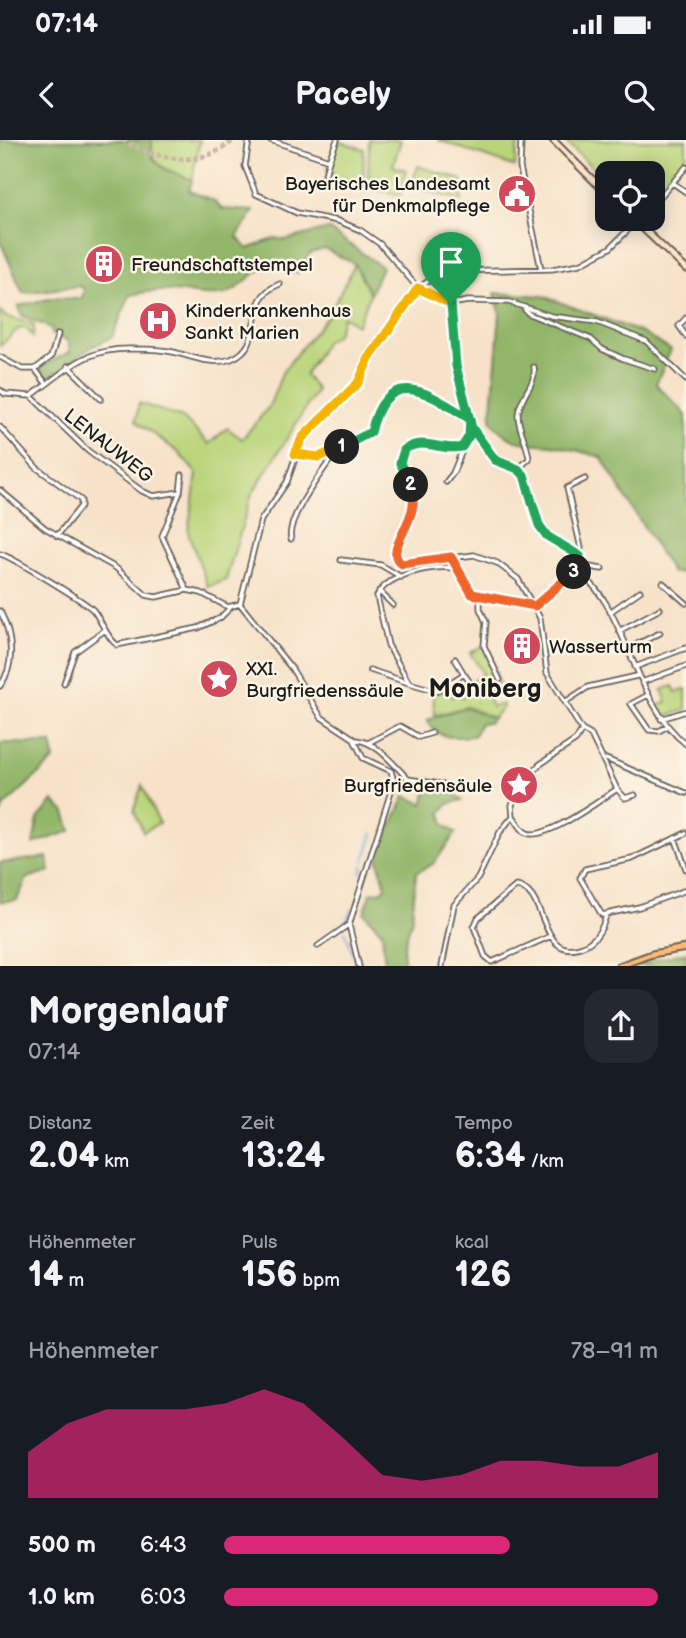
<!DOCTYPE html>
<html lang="de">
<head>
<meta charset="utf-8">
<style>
	body { margin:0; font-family:"Balsamiq Sans",sans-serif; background:#242831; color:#f1f3f6; height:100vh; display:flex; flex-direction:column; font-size:26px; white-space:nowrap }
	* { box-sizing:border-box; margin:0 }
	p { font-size:23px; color:#9ea1a6 }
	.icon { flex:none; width:38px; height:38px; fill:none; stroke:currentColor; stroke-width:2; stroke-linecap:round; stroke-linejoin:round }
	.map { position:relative; height:826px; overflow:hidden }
	.drawer { display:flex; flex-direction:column; background:#171b24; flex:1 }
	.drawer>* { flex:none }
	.tools { position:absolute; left:595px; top:21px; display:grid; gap:14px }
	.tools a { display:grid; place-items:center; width:70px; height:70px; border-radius:14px; background:#171b24; box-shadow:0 4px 18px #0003; font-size:35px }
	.pin { position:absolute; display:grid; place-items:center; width:60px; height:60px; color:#fff; margin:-72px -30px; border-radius:50% 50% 50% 0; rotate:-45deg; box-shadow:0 0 7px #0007 }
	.pin .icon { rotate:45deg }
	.km { position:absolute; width:35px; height:35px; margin:-18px; border-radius:50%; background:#222; color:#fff; font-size:19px; line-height:35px; text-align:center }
	.round { display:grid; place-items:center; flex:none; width:74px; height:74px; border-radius:21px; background:#242831 }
	.headline { display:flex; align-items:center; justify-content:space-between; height:119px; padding:0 28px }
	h1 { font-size:38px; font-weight:700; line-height:52px }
	.stats { display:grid; grid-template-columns:repeat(3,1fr); gap:10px; height:119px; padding:7px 28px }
	.stats div { display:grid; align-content:center }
	.stats b { font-size:35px; font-weight:700 }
	.stats small { font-size:19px; font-weight:400 }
	.stats p { font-size:19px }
	.chart { height:196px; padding:14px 28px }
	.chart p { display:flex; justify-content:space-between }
	.chart svg { width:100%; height:126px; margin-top:7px; fill:#db2777; opacity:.7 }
	ul { padding:0 28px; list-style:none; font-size:23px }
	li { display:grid; grid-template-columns:112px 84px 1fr; align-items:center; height:52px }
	li i { height:18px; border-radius:9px; background:#db2777 }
	.status { display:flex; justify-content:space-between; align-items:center; height:49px; padding:0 35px; background:#171b24; direction:ltr }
	.status svg { height:19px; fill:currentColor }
	header { display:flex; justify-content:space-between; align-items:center; height:91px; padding:0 28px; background:#171b24; font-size:32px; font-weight:700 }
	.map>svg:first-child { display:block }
	.green { fill:#b9d479; stroke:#6a784a; stroke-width:2 }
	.forest { fill:#92b669; stroke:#576942; stroke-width:2 }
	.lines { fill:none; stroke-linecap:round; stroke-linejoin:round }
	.stream { stroke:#79aae4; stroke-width:2 }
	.secondary-tunnel { stroke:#cbbaa6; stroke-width:5; stroke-dasharray:5 2.5; stroke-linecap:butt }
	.street-casing { stroke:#696159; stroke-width:7 }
	.secondary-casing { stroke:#696159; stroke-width:9 }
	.primary-casing { stroke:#696159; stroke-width:9 }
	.street { stroke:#fff; stroke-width:3.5 }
	.secondary { stroke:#ffe4c6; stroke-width:5 }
	.primary { stroke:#ffbb71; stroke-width:5 }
	.split-1-casing { stroke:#fff; stroke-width:14 }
	.split-2-casing { stroke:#fff; stroke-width:14 }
	.split-3-casing { stroke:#fff; stroke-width:14 }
	.split-4-casing { stroke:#fff; stroke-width:14 }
	.split-1 { stroke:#f5b400; stroke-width:9 }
	.split-2 { stroke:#22a559; stroke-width:9 }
	.split-3 { stroke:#f0652b; stroke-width:9 }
	.split-4 { stroke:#22a559; stroke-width:9 }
	.labels { text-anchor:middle; stroke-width:5; stroke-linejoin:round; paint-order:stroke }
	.poi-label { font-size:19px; fill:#1c1c1c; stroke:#fcf5e5; text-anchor:start }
	.street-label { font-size:19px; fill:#1c1c1c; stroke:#fcf5e5 }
	.district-label { font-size:26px; font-weight:bold; fill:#1c1c1c; stroke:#fcf5e5 }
</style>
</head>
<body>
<div class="status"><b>07:14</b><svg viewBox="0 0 49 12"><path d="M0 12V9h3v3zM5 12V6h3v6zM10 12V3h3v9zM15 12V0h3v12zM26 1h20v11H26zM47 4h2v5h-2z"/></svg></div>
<header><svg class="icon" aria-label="back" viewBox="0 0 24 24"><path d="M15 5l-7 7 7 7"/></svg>Pacely<svg class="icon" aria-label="search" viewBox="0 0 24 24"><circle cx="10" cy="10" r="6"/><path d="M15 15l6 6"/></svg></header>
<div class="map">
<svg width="686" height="826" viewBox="0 0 686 826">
	<rect width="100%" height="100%" fill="#fcf5e5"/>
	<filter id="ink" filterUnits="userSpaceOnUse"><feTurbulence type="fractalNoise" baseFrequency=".0143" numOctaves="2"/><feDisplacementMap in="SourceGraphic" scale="14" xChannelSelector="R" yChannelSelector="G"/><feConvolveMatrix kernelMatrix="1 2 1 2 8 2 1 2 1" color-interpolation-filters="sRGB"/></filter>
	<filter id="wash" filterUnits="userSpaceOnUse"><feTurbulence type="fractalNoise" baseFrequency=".00686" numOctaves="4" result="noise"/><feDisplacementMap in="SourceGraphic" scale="28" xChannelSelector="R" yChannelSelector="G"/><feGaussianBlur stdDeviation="1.57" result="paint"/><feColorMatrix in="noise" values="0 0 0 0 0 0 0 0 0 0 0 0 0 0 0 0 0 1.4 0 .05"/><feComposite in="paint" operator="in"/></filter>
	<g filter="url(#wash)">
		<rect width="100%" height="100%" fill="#f7e2c9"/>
		<path class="green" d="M 152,0 L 200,0 L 192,40 C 174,33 145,26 152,0 Z
			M 369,0 L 401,0 L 393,26 L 406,30 L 400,55 L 368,48 Z
			M 438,0 L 518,0 L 515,27 Z
			M 564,0 L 686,0 L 686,19 L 653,57 L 653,33 L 607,33 L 607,42 Z
			M 338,1 L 364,9 L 363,47 L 347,43 L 344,38 L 343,41 L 333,38 L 334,34 L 327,32 Z
			M 418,26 L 462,40 L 462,61 L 411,46 Z
			M 355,124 L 370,154 L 357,185 L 343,176 L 337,194 L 326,201 L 305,235 L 317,250 L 251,356 L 226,440 L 208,447 L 188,392 L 197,334 L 178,312 L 136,281 L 139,263 L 183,278 L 209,304 L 227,288 L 242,299 L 269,267 L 283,231 L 329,174 Z
			M 0,171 L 6,177 L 34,184 L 33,197 L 26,188 L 18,189 L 0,206 Z
			M 483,506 L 496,531 L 500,548 L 487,554 L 492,567 L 503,564 L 503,567 L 493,578 L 466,567 L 435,575 L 432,551 L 439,553 L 447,548 L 452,557 L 456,555 L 453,544 L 462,557 L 476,549 L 472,541 L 483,533 L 470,513 Z
			M 673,546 L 676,552 L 686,549 L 686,570 L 663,577 L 656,566 L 667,562 L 662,550 Z
			M 142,645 L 159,683 L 143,692 L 134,670 Z"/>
		<path class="forest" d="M 0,0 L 152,0 L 152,17 L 163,28 L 192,40 L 189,51 L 213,60 L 222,69 L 254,71 L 237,97 L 248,109 L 275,98 L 285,100 L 328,89 L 382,127 L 370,154 L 355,124 L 325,109 L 310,113 L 298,133 C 251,111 252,151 219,155 C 202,157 185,151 169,151 C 156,150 143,153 130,155 L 112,197 L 93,206 L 49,237 L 44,236 L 39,227 L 70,212 L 68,201 L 51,194 L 51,188 L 21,175 L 19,166 L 53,158 L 81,159 L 85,150 L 80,146 L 23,153 L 0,101 Z
			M 495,153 L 543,156 L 640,192 L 671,210 L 656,244 L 686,275 L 686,433 L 672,433 L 601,317 C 585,313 567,307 551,305 C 522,302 510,306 491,280 L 500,173 Z
			M 466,567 L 493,578 L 489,583 L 480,583 L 474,596 C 454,598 437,600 427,580 Z
			M 0,603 L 52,603 L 54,620 L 4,666 L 0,676 Z
			M 433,646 L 451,650 L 462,660 L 448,664 L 441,672 L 444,684 L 456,693 L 433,724 L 417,732 C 413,747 414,762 412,777 C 409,795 400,803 405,826 L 385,826 L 382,792 L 364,773 L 371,753 L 383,751 L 386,746 L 378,721 L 379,712 L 405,656 L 423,664 L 428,647 Z
			M 53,661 L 65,672 L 71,691 L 33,704 L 38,679 Z
			M 47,717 L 50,731 L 27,738 L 17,760 L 0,762 L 0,723 Z
			M 686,812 L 686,826 L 630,826 Z"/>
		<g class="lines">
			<path class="stream" d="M 364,721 L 373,693
				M 361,733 L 363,726
				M 345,783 L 352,769
				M 345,791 L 353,815
				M 355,819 L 357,826"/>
		</g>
	</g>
	<g filter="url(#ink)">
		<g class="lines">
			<path class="secondary-tunnel" d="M 122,0 C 159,20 198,30 234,0"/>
			<defs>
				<path id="street" d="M 249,0 L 245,26 L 256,54 L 297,73 L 338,81 L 360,90 L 380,104 L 418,148 L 451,164 L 468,161 L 509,162 L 551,176 L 597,182 L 646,201 L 686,240
					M 270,0 L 329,20 L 337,0
					M 521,0 L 520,27 L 541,129
					M 323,42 L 329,20
					M 673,43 L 686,52
					M 653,65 L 686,27
					M 451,164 L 456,226 L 472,288 L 495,320 L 524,335 L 539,385 L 547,396 L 580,416
					M 525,170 L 529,174 L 591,199 L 602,209 L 624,219 L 655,229
					M 686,178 L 679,186 L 686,196
					M 0,217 L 22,229 L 35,229
					M 68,226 L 101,259
					M 45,242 L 35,229 L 51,217 L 58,194
					M 0,250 L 5,254 L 31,256 C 68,229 85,207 135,209 C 148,209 161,209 173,212 C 191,216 212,226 231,219 C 269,204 239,159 280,144
					M 31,256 L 88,311 L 142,351 L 153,356 L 180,352
					M 0,287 L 37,328 L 81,360 L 81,366 L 57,396
					M 472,288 C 460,331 428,291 404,310 L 399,323 C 404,338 415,348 415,365 C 415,385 392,398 395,418 L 402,424 L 474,415 L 497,423 L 518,439 L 540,478 L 547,533 L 582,590
					M 296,314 L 319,317 L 369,294 C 374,286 374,276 379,268 C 406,229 440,261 470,279
					M 518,329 L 529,319 C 528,304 518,289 518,275 C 519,257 537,244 534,227
					M 182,335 L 180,352 L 162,396 L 187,450
					M 446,342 L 453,333 L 464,306
					M 0,350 L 45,388 L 116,428 L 146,455 L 156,457 L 187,450 L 201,453 L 228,467 L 240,464
					M 291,399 C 285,379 324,330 335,313
					M 0,414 C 9,415 87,463 93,470 C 102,481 106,497 117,505 L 198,488 L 220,478 L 230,468
					M 451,417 L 465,446 L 480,456 L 480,469 L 486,482 L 484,506 L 500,540
					M 341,420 L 381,425 L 401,437
					M 578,425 L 602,429
					M 455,428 C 432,426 388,433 377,456 L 388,505 L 409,543 L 437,551 L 464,534 L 474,548
					M 575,432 C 623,453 633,564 686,604
					M 575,432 L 581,408 L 567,348 L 585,339
					M 663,443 L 686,463
					M 379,451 L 393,465
					M 480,456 L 535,465 L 575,432
					M 240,464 L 261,380 L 287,342 L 302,298 L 358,243 L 369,218 L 418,148 L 444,131 L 552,129 L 580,124 L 610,108 L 639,79
					M 240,464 L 292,529 L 321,577 L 353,598 L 363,618 L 391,631 L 394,642 L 349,785 L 359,826
					M 0,471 C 12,494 16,524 0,546
					M 610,472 L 640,451
					M 619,491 L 660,469
					M 627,509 L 660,493
					M 455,519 L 464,534
					M 635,527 L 686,508
					M 370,530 L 409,543
					M 642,542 L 686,526
					M 64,543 L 75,512 L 105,490
					M 648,555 L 631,564 L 649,590 L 659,591 L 666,587
					M 565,562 L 588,547 L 637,536
					M 661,579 L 686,571
					M 356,600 C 376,601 394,625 408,639 L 446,645
					M 368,603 L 400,586 L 419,597 L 432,593
					M 606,619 L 686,653
					M 617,649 L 625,658 L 635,655
					M 513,676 C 517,681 521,691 527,693 C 545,701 602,659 617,649 L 591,595 L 582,590
					M 686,693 L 632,719 L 585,729 L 580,738 L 602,775 L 639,767 L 686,750
					M 675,698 L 686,729
					M 551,796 L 492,822 L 485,816 L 474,787 L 478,778 L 516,746 C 549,750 538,826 585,805 C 597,799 603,788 606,775
					M 318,806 L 348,785
					M 442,826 L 454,765 L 478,738 L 500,692 L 513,676 L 512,665 L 519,647 L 539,625 L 576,600 L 582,590"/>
				<path id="secondary" d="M 553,0 L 607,54
					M 633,79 L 686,129"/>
				<path id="primary" d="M 619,826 L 652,814 L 686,808"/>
			</defs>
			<use href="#street" class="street-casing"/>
			<use href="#secondary" class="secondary-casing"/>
			<use href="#primary" class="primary-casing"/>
			<use href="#street" class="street"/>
			<use href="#secondary" class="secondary"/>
			<use href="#primary" class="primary"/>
		</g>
	</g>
	<g class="lines" filter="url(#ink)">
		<defs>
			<path id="split-1" d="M 342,307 L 319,317 L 295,314 L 302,298 L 358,243 L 369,218 L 418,148 L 451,164"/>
			<path id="split-2" d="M 342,307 L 371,292 C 388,222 429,254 470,279 L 469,296 L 462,307 C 442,312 421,296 404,310 L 400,323 L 411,345"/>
			<path id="split-3" d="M 411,345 C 424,380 380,410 402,424 L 451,417 L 472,454 L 535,466 L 574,432"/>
			<path id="split-4" d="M 451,164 L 456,226 L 472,288 L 495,320 L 518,329 L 524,335 L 539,385 L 547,396 L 580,416 L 574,432"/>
		</defs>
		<use href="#split-1" class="split-1-casing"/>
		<use href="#split-2" class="split-2-casing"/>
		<use href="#split-3" class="split-3-casing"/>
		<use href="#split-4" class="split-4-casing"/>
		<use href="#split-1" class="split-1"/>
		<use href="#split-2" class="split-2"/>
		<use href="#split-3" class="split-3"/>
		<use href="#split-4" class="split-4"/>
	</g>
	<defs>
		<symbol id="civic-disc" viewBox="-11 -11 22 22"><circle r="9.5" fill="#d1495b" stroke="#fcf5e5"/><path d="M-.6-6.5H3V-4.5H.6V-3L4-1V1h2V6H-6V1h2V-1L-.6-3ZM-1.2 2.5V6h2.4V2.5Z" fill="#fff"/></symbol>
		<symbol id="building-disc" viewBox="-11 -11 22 22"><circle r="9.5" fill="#d1495b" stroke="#fcf5e5"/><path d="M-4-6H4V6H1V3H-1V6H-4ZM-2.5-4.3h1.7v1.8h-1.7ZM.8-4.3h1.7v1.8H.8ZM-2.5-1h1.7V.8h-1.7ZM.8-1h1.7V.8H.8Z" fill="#fff"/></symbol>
		<symbol id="hospital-disc" viewBox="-11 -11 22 22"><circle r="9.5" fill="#d1495b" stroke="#fcf5e5"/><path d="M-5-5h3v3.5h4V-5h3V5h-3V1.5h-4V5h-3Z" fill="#fff"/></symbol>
		<symbol id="sight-disc" viewBox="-11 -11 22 22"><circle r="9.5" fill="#d1495b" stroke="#fcf5e5"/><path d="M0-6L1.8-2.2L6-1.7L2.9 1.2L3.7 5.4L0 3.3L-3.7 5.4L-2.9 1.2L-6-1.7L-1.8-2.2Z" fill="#fff"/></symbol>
	</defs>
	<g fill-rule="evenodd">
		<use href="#civic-disc" x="495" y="32" width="44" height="44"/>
		<use href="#building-disc" x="82" y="102" width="44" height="44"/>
		<use href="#hospital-disc" x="136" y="159" width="44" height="44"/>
		<use href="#building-disc" x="500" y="484" width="44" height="44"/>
		<use href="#sight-disc" x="197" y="517" width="44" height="44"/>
		<use href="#sight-disc" x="497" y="623" width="44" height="44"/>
	</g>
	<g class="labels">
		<g class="poi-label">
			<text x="490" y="50" text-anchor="end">Bayerisches Landesamt<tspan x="490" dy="22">für Denkmalpflege</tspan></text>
			<text x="131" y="131">Freundschaftstempel</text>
			<text x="185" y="177">Kinderkrankenhaus<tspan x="185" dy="22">Sankt Marien</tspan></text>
			<text x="549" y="513">Wasserturm</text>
			<text x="246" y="535">XXI.<tspan x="246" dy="22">Burgfriedenssäule</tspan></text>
			<text x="492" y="652" text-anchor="end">Burgfriedensäule</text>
		</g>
		<g class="street-label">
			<text transform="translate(109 305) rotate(38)" y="7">LENAUWEG</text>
		</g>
		<g class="district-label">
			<text x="485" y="557">Moniberg</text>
		</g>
	</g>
</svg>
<div class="tools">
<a><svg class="icon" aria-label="locate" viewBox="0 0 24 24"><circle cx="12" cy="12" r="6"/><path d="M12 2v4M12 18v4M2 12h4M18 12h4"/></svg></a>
</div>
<div class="pin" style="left:451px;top:164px;background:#1e9e55"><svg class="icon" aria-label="arrive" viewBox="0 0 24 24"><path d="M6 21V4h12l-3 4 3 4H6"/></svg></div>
<b class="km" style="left:342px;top:307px">1</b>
<b class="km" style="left:411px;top:345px">2</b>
<b class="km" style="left:574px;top:432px">3</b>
</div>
<section class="drawer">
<div class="headline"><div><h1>Morgenlauf</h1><p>07:14</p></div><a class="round"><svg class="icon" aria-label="share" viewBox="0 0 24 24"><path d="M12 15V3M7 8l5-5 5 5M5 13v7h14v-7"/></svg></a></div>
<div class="stats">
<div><p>Distanz</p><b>2.04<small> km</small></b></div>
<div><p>Zeit</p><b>13:24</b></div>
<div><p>Tempo</p><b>6:34<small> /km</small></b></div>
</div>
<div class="stats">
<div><p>Höhenmeter</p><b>14<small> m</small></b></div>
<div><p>Puls</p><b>156<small> bpm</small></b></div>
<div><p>kcal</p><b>126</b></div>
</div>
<div class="chart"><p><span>Höhenmeter</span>78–91 m</p>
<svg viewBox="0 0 160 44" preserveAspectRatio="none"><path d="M0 44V28L10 18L20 13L30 13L40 13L50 11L60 6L70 11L80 23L90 36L100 38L110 36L120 31L130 31L140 33L150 33L160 28V44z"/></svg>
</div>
<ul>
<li><b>500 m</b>6:43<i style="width:66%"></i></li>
<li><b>1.0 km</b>6:03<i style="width:100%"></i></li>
</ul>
</section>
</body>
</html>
